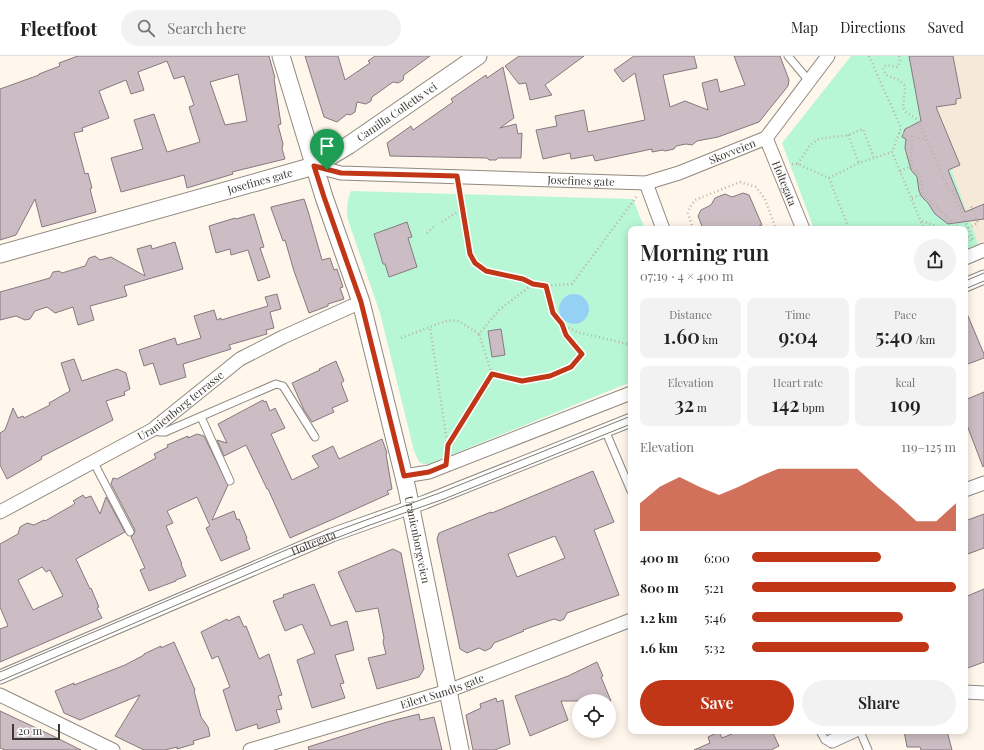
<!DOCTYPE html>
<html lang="en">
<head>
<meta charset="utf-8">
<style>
	body { margin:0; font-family:"Playfair Display",serif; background:#f2f2f2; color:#222; height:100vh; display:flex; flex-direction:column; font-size:15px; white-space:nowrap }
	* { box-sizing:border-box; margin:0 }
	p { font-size:13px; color:#767676 }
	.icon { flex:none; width:22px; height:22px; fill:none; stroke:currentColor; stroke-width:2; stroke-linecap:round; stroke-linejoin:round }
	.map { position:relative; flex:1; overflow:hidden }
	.side { position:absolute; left:628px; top:170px; width:340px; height:508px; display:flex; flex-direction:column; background:#fff; border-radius:8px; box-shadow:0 2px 10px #0003 }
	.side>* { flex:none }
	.buttons { position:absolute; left:572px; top:638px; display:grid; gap:8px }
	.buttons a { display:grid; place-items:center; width:44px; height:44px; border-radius:50%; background:#fff; box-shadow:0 2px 10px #0003; font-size:20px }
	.scale { position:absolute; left:12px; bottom:10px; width:48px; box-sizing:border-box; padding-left:4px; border:2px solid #3d3a35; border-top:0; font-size:11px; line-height:14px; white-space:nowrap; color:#3d3a35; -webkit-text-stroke:3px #fff; paint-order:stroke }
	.pin { position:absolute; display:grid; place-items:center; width:34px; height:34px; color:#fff; margin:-41px -17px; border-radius:50% 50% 50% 0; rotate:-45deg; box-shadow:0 0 4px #0007 }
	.pin .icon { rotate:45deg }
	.round { display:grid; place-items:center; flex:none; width:42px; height:42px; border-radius:21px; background:#f2f2f2 }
	.headline { display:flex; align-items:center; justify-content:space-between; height:68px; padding:0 12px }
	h1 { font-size:22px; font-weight:600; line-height:30px }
	.stats { display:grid; grid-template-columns:repeat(3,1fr); gap:6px; height:68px; padding:4px 12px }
	.stats div { display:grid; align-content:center; border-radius:8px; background:#f2f2f2; text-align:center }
	.stats b { font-size:20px; font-weight:600 }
	.stats small { font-size:11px; font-weight:400 }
	.stats p { font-size:11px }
	.chart { height:112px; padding:8px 12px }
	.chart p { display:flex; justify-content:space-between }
	.chart svg { width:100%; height:72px; margin-top:4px; fill:#c03617; opacity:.7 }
	.cta { display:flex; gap:8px; margin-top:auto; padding:8px 12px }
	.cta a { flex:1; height:46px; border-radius:24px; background:#c03617; color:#fff; font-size:16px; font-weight:600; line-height:46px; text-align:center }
	.cta a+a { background:#f2f2f2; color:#222 }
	ul { padding:0 12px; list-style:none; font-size:13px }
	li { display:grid; grid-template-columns:64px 48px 1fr; align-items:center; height:30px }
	li i { height:10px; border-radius:5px; background:#c03617 }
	header { display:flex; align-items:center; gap:24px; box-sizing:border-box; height:56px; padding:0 20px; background:#fff; border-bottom:1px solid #e0e0e0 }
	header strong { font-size:19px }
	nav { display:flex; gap:22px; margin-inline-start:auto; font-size:14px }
	.search { width:280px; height:36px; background:#f2f2f2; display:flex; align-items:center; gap:10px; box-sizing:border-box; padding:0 14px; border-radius:22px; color:#767676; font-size:15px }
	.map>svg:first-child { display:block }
	.built { fill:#f6e9d9 }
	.green { fill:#b8f7d5 }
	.water { fill:#94d1f5 }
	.building { fill:#cbbdc3; stroke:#85797f; fill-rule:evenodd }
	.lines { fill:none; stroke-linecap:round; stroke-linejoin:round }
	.service-casing { stroke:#90897f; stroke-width:9 }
	.minor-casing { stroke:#90897f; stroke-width:15 }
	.tertiary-casing { stroke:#90897f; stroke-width:19 }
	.path { stroke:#b9b3a9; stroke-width:2.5; stroke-dasharray:1 3; stroke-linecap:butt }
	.service { stroke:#fff; stroke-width:7 }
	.minor { stroke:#fff; stroke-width:13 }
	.tertiary { stroke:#fff; stroke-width:17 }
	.tram { stroke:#7f7a72; stroke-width:1 }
	.route-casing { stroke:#fff; stroke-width:8 }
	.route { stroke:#c03617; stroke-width:5 }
	.labels { text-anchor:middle; stroke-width:3.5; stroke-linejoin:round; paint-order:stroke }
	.street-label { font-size:11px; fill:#3d3a35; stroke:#fff }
</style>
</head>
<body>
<header>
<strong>Fleetfoot</strong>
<div class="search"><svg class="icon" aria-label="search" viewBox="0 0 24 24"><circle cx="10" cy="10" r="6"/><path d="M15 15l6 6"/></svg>Search here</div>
<nav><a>Map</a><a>Directions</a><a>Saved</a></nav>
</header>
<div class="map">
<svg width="984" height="694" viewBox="0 0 984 694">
	<rect width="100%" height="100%" fill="#fff7eb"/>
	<path class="built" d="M 906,0 L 984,0 L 984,185 L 978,188 Z"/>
	<path class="green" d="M 851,0 L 911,0 L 978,188 L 965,194 L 965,173 L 814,173 L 782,87 Z
		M 351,135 L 633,143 L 645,173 L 631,173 L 631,326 L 429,408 L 424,408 L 419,406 L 414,395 L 380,257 L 348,164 C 346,153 347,145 351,135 Z"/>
	<path class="water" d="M559 253a15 15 0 1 1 30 0a15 15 0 1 1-30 0Z"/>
	<path class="building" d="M 78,0 L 269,0 L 275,22 L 274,23 L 281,68 L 278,69 L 283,88 L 282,93 L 285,103 L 232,116 L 233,118 L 187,132 L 184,119 L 121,136 L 111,102 L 143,93 L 134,64 L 154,58 L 167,96 L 200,86 L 189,51 L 194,49 L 184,20 L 174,23 L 167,5 L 138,16 L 144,34 L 131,38 L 126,24 L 99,35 L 109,62 L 82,72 L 83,75 L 74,77 L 85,118 L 88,117 L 92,132 L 90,133 L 96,156 L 42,171 L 35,143 L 16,179 L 0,184 L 0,33 L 39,19 L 39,18 L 60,10 L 59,7 ZM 238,18 L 247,65 L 225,69 L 210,26 Z
		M 305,0 L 338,0 L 345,24 L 370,7 L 368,5 L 375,0 L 430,0 L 404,19 L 403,24 L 398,27 L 393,26 L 372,41 L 371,45 L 366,48 L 357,46 L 355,56 L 350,59 L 347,58 L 337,66 L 324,61 Z
		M 519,0 L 584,0 L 545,29 L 552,39 L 530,44 L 526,27 L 519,28 L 505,10 Z
		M 634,0 L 694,0 L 697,12 L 663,19 L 670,51 L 685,45 L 708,54 L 702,27 L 717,23 L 720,36 L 745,29 L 734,0 L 780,0 L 789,24 L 788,30 L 759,66 L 718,81 L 697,85 L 692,89 L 686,88 L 676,90 L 674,93 L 665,95 L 663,94 L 652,96 L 652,93 L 595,105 L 593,99 L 571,103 L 570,97 L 543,103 L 536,74 L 557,70 L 555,60 L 584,54 L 588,76 L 645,64 L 635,17 L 623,26 L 614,14 Z
		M 909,0 L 953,0 L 961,42 L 956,43 L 956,48 L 936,51 L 960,109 L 948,114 L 965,156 L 984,148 L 984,163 L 948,168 L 935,158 L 928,147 L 922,141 L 919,135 L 917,121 L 911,114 L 905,92 L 906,83 L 902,81 L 905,73 L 921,65 Z
		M 503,11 L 514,62 L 500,72 L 516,68 L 518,78 L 522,77 L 521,102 L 498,102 L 496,104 L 489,104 L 487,102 L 390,100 L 387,87 L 411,70 L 413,74 L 453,46 L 451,43 L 486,19 L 487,22 Z
		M 743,137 L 749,139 L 762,169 L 759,170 L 760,173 L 703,173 L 698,160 L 701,154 L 711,149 L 715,142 L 725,138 L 732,141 Z
		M 304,143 L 308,155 L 322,204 L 330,202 L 334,214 L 337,213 L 343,231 L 340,232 L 344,243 L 328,248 L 328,250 L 309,257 L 294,215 L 285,184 L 283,185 L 271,152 L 271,151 Z
		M 254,158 L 264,191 L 260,192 L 270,221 L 258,225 L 248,194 L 231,199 L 230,193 L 216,197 L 209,170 L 235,162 L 236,163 Z
		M 407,166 L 412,181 L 408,182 L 417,211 L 389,221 L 385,208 L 383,208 L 374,178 Z
		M 175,186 L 183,213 L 124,230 L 127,240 L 90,250 L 94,264 L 78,269 L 73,251 L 55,257 L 47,251 L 35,255 L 30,263 L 25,264 L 16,260 L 0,264 L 0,236 L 50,222 L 53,216 L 59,215 L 62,217 L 85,210 L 89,202 L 95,200 L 100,204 L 111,201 L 145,220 L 137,193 L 151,189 L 152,193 Z
		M 277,238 L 281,253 L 270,256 L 274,272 L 266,274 L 267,278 L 229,289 L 231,293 L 183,308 L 186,321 L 160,329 L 153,307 L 144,310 L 139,294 L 175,282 L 177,289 L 201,282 L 194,260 L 214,254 L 217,264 L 221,262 L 221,264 L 268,250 L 265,241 Z
		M 965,253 L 984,298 L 984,302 L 965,309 Z
		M 501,273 L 505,299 L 492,301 L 488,275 Z
		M 74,303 L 82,325 L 117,313 L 126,317 L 130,333 L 124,336 L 125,339 L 106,345 L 113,364 L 41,401 L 42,403 L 7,423 L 0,409 L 0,377 L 5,374 L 13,352 L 18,362 L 23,360 L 24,362 L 50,349 L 49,347 L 70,335 L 61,307 Z
		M 336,305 L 344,325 L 341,327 L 348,345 L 332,352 L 334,356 L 312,366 L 304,354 L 292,327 L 320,314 L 319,313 Z
		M 984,336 L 984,410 L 983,411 L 965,364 L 965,344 Z
		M 263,344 L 264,346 L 266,345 L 270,355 L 275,352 L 285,372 L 271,378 L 292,424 L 319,411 L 312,400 L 333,390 L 339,403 L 382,383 L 387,397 L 386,398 L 392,433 L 387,435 L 389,438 L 338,461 L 290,482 L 268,433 L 267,433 L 246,389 L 224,400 L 217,384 L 227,387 L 218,368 Z
		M 197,378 L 204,380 L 228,429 L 212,464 L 234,455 L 237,464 L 239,463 L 247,482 L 246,482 L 250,493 L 221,505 L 206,472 L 210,470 L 197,441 L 167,455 L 173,467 L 166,470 L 182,508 L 181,508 L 186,520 L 176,524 L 176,525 L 149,535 L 140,514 L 145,512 L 131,481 L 134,478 L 135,474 L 111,428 L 113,422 L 117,423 L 156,402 L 154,398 L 168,391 L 167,389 L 188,380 L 188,382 Z
		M 593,415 L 614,466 L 594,474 L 619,539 L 567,557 L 564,563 L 560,565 L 554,563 L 523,574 L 524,575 L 494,587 L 491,592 L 485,595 L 479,592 L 467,597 L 460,593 L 437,483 L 439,477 L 491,456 L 492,457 ZM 555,480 L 565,502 L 517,521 L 508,498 Z
		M 83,439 L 85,442 L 91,440 L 100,458 L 106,441 L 125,476 L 76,503 L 90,533 L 91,532 L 99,551 L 97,552 L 102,562 L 0,606 L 0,573 L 8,570 L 0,551 L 0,488 L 18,478 L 20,471 L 27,467 L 34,469 L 44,464 L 45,465 L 73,449 L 75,447 L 73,445 ZM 42,511 L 46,516 L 50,514 L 63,540 L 33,554 L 18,524 Z
		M 984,458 L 984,492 L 965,499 L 965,465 Z
		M 393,493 L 401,497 L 424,613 L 419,621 L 377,633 L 368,602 L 386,598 L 383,586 L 384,582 L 378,552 L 356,556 L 338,516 Z
		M 314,528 L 331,570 L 347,565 L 354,594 L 335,599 L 344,627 L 340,628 L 345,642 L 312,652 L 297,604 L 315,597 L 302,568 L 285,575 L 273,545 L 284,541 L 283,539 Z
		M 984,533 L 984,606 L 965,613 L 965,541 Z
		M 239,560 L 244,571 L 246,570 L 259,603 L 269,598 L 282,639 L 278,640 L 282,653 L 276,654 L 280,666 L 258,673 L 257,668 L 236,675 L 223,634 L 230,631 L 218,600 L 212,603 L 201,576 L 227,563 L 228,565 Z
		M 174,586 L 195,634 L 194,635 L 201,661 L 208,671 L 210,680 L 193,685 L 194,688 L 177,693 L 177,691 L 165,694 L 144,694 L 115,680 L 140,639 L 80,664 L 64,657 L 55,635 L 74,627 L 74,629 L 125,609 L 144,599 L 144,598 L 161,590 L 161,592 Z
		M 597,606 L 603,620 L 601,621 L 611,645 L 561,645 L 568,664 L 530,680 L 515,640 L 568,620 Z
		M 496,642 L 497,646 L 503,644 L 510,688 L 495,694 L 473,694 L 466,659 L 481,652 L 480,648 Z
		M 0,655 L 49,678 L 81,694 L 5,694 L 0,692 Z
		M 419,658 L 420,664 L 434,661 L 442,694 L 309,694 L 308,691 L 387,666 Z
		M 739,675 L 772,675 L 779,690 L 771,694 L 694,694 L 710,687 L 708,681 L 719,676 L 722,682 Z
		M 904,675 L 947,675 L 952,694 L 921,694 L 920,691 L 907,691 Z"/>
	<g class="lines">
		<defs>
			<path id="service" d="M 788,0 L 809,25
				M 201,361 L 230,425
				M 152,374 L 159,376 L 165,376 L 276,328 L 283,330 L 315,381
				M 605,374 L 631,435
				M 93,405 L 130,476
				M 820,675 L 825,684 L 829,686 L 832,685
				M 860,675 L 868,694"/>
			<g id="minor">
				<path id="s1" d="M 766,82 L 803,173"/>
				<path id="s2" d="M 314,110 L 341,117 L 646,127 L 679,117 L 766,82 L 828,0"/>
				<path d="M 646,127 L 663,173"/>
				<path d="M 965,202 L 984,194"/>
				<path d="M 965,229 L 984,221"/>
				<path d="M 404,420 L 429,416 L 631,337"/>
				<path d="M 965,434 L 984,427"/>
				<path id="s3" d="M 0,456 L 152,374 L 240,303 L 283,281 L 361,246"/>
				<path id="s4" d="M 0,621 L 332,479 L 425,446 L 631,364"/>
				<path d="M 965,636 L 984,637"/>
				<path d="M 0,639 L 113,694"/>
				<path d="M 832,685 L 854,675"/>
				<path id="s5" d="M 250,694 L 448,635 L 631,564"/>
			</g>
			<g id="tertiary">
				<path id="s6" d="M 281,0 L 324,141 L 361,246 L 407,433 L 460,694"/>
				<path id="s7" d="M 0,198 L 314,110 L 349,89 L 478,0"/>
			</g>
		</defs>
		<use href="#service" class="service-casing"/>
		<use href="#minor" class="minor-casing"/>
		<use href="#tertiary" class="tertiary-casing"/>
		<path class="path" d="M 869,0 L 901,72 L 892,96 L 924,173
			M 899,0 L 900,5 L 898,11 L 886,9 L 883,12 L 886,19 L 899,24 L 904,29 L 905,33 L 903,51 L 906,56 L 918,64 L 950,136 L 953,135 L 973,184
			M 899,77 L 927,84
			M 848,79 L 859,107
			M 912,80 L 911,110 L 921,122 L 923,138 L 960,173
			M 792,108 L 798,108 L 829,122 L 849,173
			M 798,108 L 810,89 L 819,83 L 848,79 L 863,73 L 874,102
			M 900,115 L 911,110
			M 829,122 L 859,107 L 892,96
			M 459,134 L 470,198 L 475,207 L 486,215 L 523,223 L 533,228
			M 912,142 L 923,138
			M 922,165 L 943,173
			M 442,166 L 462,153
			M 968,172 L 978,167 L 971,150
			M 693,173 L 688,157 L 690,151 L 695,144 L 740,126 L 756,131 L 765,143 L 776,173
			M 427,177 L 436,169
			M 965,178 L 972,185
			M 401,282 L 430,271
			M 631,289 L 577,276 L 562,268 L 553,257 L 546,230 L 572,228 L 637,140
			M 492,318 L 522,325 L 528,323 L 550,320 L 571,311 L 582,298 L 566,279 L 562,269
			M 448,389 L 492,318 L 479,278
			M 448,393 L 430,271 C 457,260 455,263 479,278 L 499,254 L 533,228 L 546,230"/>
		<use href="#service" class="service"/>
		<use href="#minor" class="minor"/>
		<use href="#tertiary" class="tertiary"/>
		<path class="tram" d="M 965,225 L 984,217
			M 965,233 L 984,225
			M 0,616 L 293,491 L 442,436 L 631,360
			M 0,625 L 295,498 L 370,469 L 444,443 L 631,368"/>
	</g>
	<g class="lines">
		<defs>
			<path id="route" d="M 314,110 L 341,117 L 457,120 L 470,198 L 475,207 L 486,215 L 523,223 L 533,228 L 546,230 L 553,257 L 562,268 L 566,279 L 582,298 L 571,311 L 550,320 L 522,325 L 492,318 L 448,389 L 446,409 L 429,416 L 404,420 L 361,246 L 324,141 Z"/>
		</defs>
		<use href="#route" class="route-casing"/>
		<use href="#route" class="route"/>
	</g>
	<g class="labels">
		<g class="street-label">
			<text dy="4" stroke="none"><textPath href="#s7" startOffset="425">Camilla Colletts vei</textPath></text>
			<text dy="4" stroke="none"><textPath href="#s2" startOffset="425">Skovveien</textPath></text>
			<text dy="4" stroke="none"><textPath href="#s2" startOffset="268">Josefines gate</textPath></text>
			<text dy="4" stroke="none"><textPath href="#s7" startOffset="270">Josefines gate</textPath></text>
			<text dy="4" stroke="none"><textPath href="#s1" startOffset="49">Holtegata</textPath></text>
			<text dy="4" stroke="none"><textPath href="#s3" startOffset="210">Uranienborg terrasse</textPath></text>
			<text dy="4" stroke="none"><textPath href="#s6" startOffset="503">Uranienborgveien</textPath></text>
			<text dy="4" stroke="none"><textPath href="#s4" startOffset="341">Holtegata</textPath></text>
			<text dy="4" stroke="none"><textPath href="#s5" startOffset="201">Eilert Sundts gate</textPath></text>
		</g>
	</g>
</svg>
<div class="buttons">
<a><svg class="icon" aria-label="locate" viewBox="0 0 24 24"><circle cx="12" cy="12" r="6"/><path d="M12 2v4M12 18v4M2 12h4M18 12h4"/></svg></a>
</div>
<div class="scale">20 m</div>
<div class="pin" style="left:327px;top:114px;background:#1e9e55"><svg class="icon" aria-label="arrive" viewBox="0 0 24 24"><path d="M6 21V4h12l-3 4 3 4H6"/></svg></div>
<section class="side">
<div class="headline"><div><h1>Morning run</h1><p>07:19 · 4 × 400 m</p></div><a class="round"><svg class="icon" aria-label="share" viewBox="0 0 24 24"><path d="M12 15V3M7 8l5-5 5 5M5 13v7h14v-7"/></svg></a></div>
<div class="stats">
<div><p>Distance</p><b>1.60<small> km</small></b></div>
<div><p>Time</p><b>9:04</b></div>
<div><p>Pace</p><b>5:40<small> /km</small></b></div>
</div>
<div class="stats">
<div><p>Elevation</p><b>32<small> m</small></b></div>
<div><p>Heart rate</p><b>142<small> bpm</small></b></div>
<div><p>kcal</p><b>109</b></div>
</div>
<div class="chart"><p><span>Elevation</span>119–125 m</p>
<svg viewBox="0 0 160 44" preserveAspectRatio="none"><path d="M0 44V27L10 17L20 11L30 17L40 22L50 17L60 11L70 6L80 6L90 6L100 6L110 6L120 17L130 27L140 38L150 38L160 27V44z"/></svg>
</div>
<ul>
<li><b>400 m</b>6:00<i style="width:63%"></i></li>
<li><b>800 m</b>5:21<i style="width:100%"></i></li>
<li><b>1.2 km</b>5:46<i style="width:74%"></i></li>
<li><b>1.6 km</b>5:32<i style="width:87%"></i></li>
</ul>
<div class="cta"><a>Save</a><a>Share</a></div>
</section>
</div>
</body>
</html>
